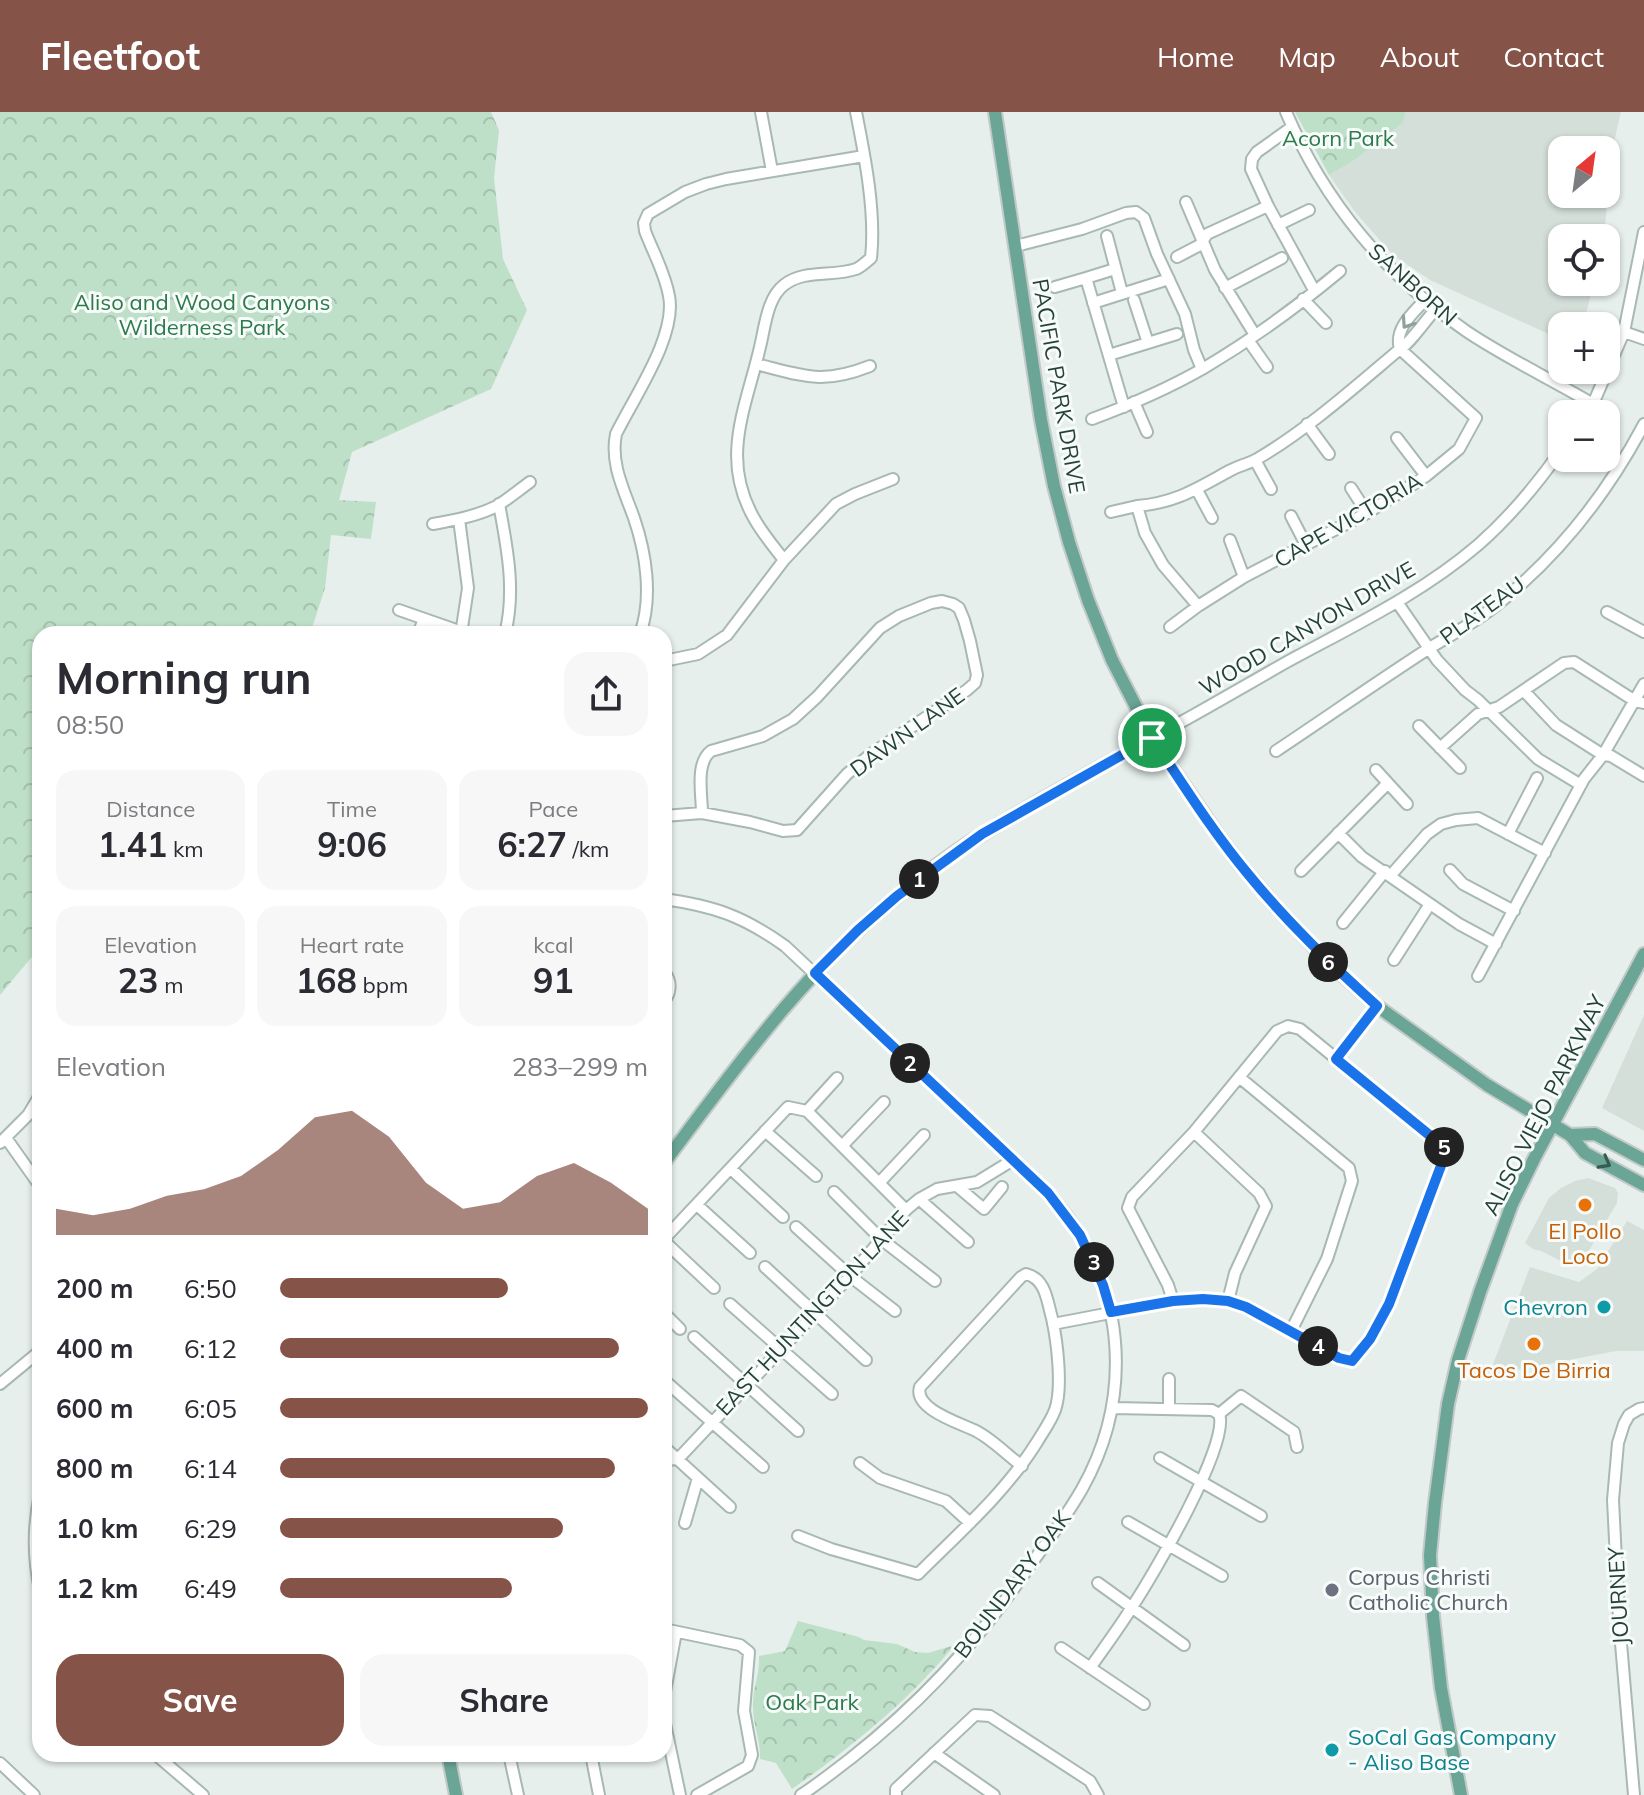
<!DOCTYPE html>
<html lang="en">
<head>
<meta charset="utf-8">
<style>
	body { margin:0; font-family:Mulish,sans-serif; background:#f7f7f7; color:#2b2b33; height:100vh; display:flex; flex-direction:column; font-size:30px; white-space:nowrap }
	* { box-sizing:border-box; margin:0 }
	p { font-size:26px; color:#7c7c81 }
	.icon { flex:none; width:44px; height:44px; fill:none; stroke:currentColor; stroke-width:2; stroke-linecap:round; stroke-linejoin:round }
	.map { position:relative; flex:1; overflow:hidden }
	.side { position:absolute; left:32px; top:514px; width:640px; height:1136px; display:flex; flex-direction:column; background:#fff; border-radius:24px; box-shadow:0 2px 6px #0004 }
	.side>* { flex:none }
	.needle { width:52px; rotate:29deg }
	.fabs { position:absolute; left:1548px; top:24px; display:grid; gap:16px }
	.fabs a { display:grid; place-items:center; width:72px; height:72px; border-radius:16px; background:#fff; box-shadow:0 2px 6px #0004; font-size:40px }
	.pin { position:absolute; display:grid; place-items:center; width:68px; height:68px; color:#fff; margin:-34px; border:4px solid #fff; border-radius:50%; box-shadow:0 2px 8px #0007 }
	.km { position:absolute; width:40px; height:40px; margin:-20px; border-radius:50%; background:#222; color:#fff; font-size:22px; line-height:40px; text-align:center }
	.round { display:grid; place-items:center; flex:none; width:84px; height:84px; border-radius:24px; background:#f7f7f7 }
	.head { display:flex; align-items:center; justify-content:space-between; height:136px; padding:0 24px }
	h1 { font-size:44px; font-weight:700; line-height:60px }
	.figures { display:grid; grid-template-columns:repeat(3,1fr); gap:12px; height:136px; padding:8px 24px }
	.figures div { display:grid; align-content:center; border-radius:20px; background:#f7f7f7; text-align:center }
	.figures b { font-size:34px; font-weight:700 }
	.figures small { font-size:22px; font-weight:400 }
	.figures p { font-size:22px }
	.chart { height:224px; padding:16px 24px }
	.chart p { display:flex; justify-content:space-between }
	.chart svg { width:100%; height:144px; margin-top:8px; fill:#855347; opacity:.7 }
	.action { display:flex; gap:16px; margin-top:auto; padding:16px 24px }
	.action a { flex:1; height:92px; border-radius:24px; background:#855347; color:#fff; font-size:32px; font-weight:700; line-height:92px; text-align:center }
	.action a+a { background:#f7f7f7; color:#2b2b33 }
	ul { padding:0 24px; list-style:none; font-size:26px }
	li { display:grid; grid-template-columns:128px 96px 1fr; align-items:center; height:60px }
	li i { height:20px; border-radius:10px; background:#855347 }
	header { display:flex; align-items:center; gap:48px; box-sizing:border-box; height:112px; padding:0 40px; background:#855347; color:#fff }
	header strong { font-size:38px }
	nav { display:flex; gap:44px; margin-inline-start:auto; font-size:28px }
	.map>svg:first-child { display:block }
	.built { fill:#d4dfda; fill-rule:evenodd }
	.park { fill:url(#park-crowns) }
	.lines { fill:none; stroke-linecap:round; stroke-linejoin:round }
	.minor-casing { stroke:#a8b8b2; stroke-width:14 }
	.major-casing { stroke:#c2cac8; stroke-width:16 }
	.minor { stroke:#fff; stroke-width:10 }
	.major { stroke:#6aa596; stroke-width:12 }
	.oneway { stroke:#92a09c }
	.oneway2 { stroke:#365b51 }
	.route-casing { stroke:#fff; stroke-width:16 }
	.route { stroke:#1a73e8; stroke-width:10 }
	.food-dot { fill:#e8710a; stroke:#f7fbf9; stroke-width:3 }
	.culture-dot { fill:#0f9aa8; stroke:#f7fbf9; stroke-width:3 }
	.worship-dot { fill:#6b7280; stroke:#f7fbf9; stroke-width:3 }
	.labels { text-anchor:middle; stroke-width:6; stroke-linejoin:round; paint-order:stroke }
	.park-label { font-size:22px; fill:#2d7a4b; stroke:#f7fbf9 }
	.street-label { font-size:22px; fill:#24423a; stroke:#f7fbf9 }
	.food-label { font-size:22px; fill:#c56008; stroke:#f7fbf9 }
	.culture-label { font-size:22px; fill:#0d838f; stroke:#f7fbf9; text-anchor:end }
	.worship-label { font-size:22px; fill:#5b616d; stroke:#f7fbf9; text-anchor:start }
</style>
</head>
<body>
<header>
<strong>Fleetfoot</strong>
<nav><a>Home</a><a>Map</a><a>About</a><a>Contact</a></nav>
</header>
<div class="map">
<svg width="1644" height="1683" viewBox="0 0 1644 1683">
	<defs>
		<pattern id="park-crowns" width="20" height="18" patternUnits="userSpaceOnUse" patternTransform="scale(2)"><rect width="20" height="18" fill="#bfe0c8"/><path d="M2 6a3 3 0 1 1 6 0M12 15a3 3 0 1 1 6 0" fill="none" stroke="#a4c1ad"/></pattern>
	</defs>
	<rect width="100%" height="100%" fill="#e6efeb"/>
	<path class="built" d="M 1406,0 L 1621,0 L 1611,43 L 1604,126 L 1562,126 L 1562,170 L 1594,170 L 1586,202 L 1581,214 L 1562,214 L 1562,228 L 1430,168 L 1393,143 L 1355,100 L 1329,63 L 1355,48 L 1403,11 ZM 1562,38 L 1606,38 L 1606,82 L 1562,82 Z
		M 1644,903 L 1644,1019 L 1602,996 Z
		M 1588,1066 L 1615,1076 L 1618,1081 L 1617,1091 L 1581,1152 L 1573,1155 L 1541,1139 L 1533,1137 L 1525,1131 L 1549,1086 L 1561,1076 L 1575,1069 Z
		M 1627,1109 L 1644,1118 L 1644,1239 L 1616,1239 L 1489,1263 L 1530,1155 L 1579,1170 L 1597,1157 Z"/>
	<path class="park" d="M 0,0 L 491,0 L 499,18 L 494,66 L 503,147 L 527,198 L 491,277 L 352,340 L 339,388 L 376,390 L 371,427 L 331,423 L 325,476 L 310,522 L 40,522 L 40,835 L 0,883 Z
		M 1295,0 L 1406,0 L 1403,11 L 1355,48 L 1329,63 Z
		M 798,1509 L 859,1525 L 864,1528 L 897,1532 L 915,1540 L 928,1541 L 955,1533 C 908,1589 852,1635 792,1677 L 776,1651 L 760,1647 C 761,1630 753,1613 753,1596 C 752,1578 760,1562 759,1544 L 785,1539 Z"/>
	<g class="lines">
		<defs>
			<path id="minor" d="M 761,0 L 772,59
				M 1286,0 C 1324,89 1386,164 1466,219 C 1506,246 1551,267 1593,292
				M 1292,15 L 1257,40 L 1252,47 L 1251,57 L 1268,94 L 1314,178
				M 1186,90 L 1215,158 L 1255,223
				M 1278,113 L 1309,98
				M 1107,124 L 1122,181
				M 1016,134 L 1082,117 L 1126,101 L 1136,100 L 1144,106 L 1157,142 L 1185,202 L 1194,238 L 1202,257
				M 1177,145 L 1200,133 L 1207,122 L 1268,94
				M 1086,166 L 1115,157
				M 1055,175 L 1086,166 L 1124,295
				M 1225,176 L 1282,146
				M 1303,187 L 1326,211
				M 1134,188 L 1148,231
				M 1425,188 C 1412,202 1394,217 1400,237 L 1476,306 L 1459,337 L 1426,364 L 1367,401 L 1244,465 L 1198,494 L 1163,453 L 1145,421 L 1137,394 C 1175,391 1196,377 1229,359 C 1238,354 1248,352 1257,347 C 1307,318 1356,274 1400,237 C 1409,233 1427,206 1436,197
				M 1093,191 L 1169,167
				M 1624,220 L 1644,227
				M 1248,228 L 1267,255
				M 1109,243 L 1177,222
				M 756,252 C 804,264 822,273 870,254
				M 1134,290 L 1147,320
				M 1586,302 L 1593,292 L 1624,220 L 1644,120
				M 1092,307 C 1130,293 1169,276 1204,256 C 1251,228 1298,194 1340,159
				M 1307,312 L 1329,342
				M 1397,326 L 1426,364
				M 1255,348 L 1271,377
				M 1351,376 L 1367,401
				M 1197,378 L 1212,406
				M 499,392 C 507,435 516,479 505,522
				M 1111,400 L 1137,394
				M 1291,404 L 1306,433
				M 459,407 L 468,476 L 461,522
				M 433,412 C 455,408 477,404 497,394 C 508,387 519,378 530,370
				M 1230,428 L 1244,465
				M 784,448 C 774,435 763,422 755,408 C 719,347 746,296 760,235 C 765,215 767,186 784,173 C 804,157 833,165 856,157 C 861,155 866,150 871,146 C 876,101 865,45 856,0
				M 1397,490 L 1437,548 L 1465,578 L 1478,588 L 1538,647 L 1581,673
				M 399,498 L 462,520
				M 1607,500 L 1644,520
				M 1170,515 L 1198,494
				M 418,522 L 424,507
				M 640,522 C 653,486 646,441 634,406 C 624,378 610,352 616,322 C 634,285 677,224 669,184 C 665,161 653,140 645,119 L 644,111 L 648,102 L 685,80 L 706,72 L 726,67 L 864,44
				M 664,549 L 698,542 L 727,523 L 784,448 L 836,392 L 855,382 L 893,367
				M 1524,579 L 1556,613 L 1603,643 L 1611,644 L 1644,664
				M 1419,614 L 1460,656
				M 1152,626 C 1197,602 1241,576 1285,551 C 1351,515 1421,482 1478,433 C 1510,405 1538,371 1562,337
				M 1440,636 L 1478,602 L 1499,595 L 1564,551 L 1574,550 L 1635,589 L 1644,591
				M 1276,639 C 1327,605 1377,570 1428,537 C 1454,521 1481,507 1504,487 C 1562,439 1609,378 1644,312
				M 1376,658 L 1407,692
				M 664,704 L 702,701 L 750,710 L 783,719 L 797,718 L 847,662 L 871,642 L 967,578 L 975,571 L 977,563 L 970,529 L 964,508 L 959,496 L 953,492 L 942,489 L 931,491 L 899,504 L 880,516 L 817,585 L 793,607 L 763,624 L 711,639 C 695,651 702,683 702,701
				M 1338,721 L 1362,745 L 1459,812 L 1496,832
				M 1508,722 L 1537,666
				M 1450,758 L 1463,772 L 1514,799
				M 1301,759 L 1388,671
				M 1391,763 L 1427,722 L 1441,712 L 1456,708 L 1478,706 L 1545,741
				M 664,787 C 714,794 743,804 785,834 L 1021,1055 C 1043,1076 1065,1097 1080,1123 C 1128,1203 1127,1297 1082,1377 C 1065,1407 1043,1435 1024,1462 C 975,1533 917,1594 850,1647 C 834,1659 818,1672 801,1683
				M 1343,811 L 1385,759
				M 1394,848 L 1430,792
				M 664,860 C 672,869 671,881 664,889
				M 1478,864 L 1584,667 L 1603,643 L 1644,572
				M 1336,947 L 1377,894
				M 1239,965 L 1349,1056 L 1352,1069 L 1327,1147 L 1291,1219
				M 807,999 L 837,966
				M 765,1019 L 816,1064
				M 1194,1020 L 1259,1081 L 1266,1094 L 1235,1161 L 1228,1189
				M 6,1026 L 40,1074
				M 0,1031 L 28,1003 L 40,983
				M 842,1034 L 884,990
				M 731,1057 L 783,1105
				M 879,1071 L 924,1023
				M 958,1075 L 984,1097 L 1002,1075
				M 834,1080 L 881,1127 L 935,1169
				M 919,1087 L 968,1130
				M 697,1093 L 750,1141
				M 796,1115 L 850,1164 L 895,1199
				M 664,1127 L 788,995 L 807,999 L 906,1098
				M 664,1129 L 714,1176
				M 765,1155 L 866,1248
				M 730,1192 L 832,1282
				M 664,1201 L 680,1217
				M 1053,1212 L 1173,1189 L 1203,1187 L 1228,1189 L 1246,1195 L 1339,1246 L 1352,1249 L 1370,1227 L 1389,1192 L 1445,1043 L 1444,1035 L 1300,917 L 1288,914 L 1277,919 L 1194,1020 L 1132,1085 L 1128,1096 L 1168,1173 L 1173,1189
				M 694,1225 L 798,1319
				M 664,1268 L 763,1355
				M 0,1272 L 40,1239
				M 1169,1297 L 1169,1267
				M 1219,1302 L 1241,1284 L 1294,1320 L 1297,1335
				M 664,1335 L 730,1395
				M 1160,1346 L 1261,1404
				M 664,1348 L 678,1347 L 850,1164 L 906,1098 L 919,1087 L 937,1077 L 977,1070 L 1013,1048
				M 860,1351 L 880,1366 L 946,1389 L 970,1411
				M 40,1382 C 33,1414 33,1446 40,1478
				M 1128,1410 L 1222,1464
				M 685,1411 L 698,1366
				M 798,1424 L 831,1437 L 918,1462 C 960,1420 1006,1380 1037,1330 C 1043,1320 1051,1309 1055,1298 C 1063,1276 1057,1229 1052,1206 C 1047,1189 1046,1167 1026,1162 L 1021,1165 L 920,1275 C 913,1297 960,1311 976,1319 C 992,1327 1007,1343 1022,1354
				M 1098,1471 L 1184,1533
				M 664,1517 L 740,1533 L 749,1540 L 744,1599 L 752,1643 L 748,1654 L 697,1683
				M 1061,1536 L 1144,1592
				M 1090,1556 C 1104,1536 1119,1516 1132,1495 C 1152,1465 1231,1331 1219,1302 L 1212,1298 L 1113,1296
				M 664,1585 L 676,1520
				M 664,1607 L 680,1683
				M 934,1641 L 994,1683
				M 155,1642 L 203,1683
				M 509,1642 L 518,1683
				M 591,1642 L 599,1683
				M 0,1651 L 34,1683
				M 896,1683 L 896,1677 L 975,1603 L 990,1604 L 1090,1669 L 1098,1683
				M 1634,1683 L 1619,1508 L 1613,1388 L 1618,1331 L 1624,1312 L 1629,1303 L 1639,1297 L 1644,1296"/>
			<path id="major" d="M 995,0 L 1041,308 L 1054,374 L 1069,430 L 1088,488 L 1112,548 L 1152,626 L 1218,723 L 1238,750 L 1277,796 L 1327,849 L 1377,894 L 1487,973 L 1570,1023 L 1585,1041 L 1644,1073
				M 1570,1023 L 1595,1022 L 1644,1048
				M 664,1051 C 736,955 805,858 900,782 C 926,761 954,739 983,722 C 1038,688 1096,658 1152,626
				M 448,1642 L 456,1683
				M 1461,1683 L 1441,1576 L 1433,1504 L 1430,1443 L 1435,1391 L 1448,1292 L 1458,1248 L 1480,1180 L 1512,1092 L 1534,1047 L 1644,842"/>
		</defs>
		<use href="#minor" class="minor-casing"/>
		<use href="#major" class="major-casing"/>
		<use href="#minor" class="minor"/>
		<use href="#major" class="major"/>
	</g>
	<defs><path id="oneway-chevron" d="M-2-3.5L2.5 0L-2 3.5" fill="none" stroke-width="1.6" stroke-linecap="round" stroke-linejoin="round" transform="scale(2)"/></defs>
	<use class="oneway" href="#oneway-chevron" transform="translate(1407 211) rotate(124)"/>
	<use class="oneway2" href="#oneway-chevron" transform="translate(1605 1051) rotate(29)"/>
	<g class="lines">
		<defs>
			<path id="route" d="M 1152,626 C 1183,672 1212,719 1248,762 C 1287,810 1331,852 1377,894 L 1336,947 L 1444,1035 L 1445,1043 L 1389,1192 L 1370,1227 L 1352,1249 L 1339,1246 L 1246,1195 L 1228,1189 L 1203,1187 L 1173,1189 L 1111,1200 L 1103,1173 L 1080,1123 L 1048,1081 L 815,861 L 858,818 L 897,784 L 982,722 Z"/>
		</defs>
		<use href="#route" class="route-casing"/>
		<use href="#route" class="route"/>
	</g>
	<g class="food-dot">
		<circle cx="1585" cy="1093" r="8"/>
		<circle cx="1534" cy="1232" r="8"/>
	</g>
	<g class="culture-dot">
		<circle cx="1604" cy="1195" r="8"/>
		<circle cx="1332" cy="1638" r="8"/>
	</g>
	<circle class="worship-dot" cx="1332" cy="1478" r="8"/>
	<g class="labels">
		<g class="park-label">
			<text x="1338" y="34">Acorn Park</text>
			<text x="202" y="198">Aliso and Wood Canyons<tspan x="202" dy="25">Wilderness Park</tspan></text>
			<text x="812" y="1598">Oak Park</text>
		</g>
		<g class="street-label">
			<text transform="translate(1413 172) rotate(42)" y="8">SANBORN</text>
			<text transform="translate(1059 274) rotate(80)" y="8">PACIFIC PARK DRIVE</text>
			<text transform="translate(1348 408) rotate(-30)" y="8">CAPE VICTORIA</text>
			<text transform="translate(1482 498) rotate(-36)" y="8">PLATEAU</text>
			<text transform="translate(1307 516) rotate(-30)" y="8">WOOD CANYON DRIVE</text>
			<text transform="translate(907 620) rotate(-36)" y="8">DAWN LANE</text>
			<text transform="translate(1544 993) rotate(-63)" y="8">ALISO VIEJO PARKWAY</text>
			<text transform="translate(812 1201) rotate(-47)" y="8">EAST HUNTINGTON LANE</text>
			<text transform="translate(1012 1472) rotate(-53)" y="8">BOUNDARY OAK</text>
			<text transform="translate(1618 1484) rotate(-93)" y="8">JOURNEY</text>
		</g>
		<g class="food-label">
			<text x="1585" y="1127">El Pollo<tspan x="1585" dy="25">Loco</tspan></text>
			<text x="1534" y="1266">Tacos De Birria</text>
		</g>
		<g class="culture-label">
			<text x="1588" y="1203">Chevron</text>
			<text x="1348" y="1633" text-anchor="start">SoCal Gas Company<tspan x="1348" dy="25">- Aliso Base</tspan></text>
		</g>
		<g class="worship-label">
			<text x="1348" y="1473">Corpus Christi<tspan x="1348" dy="25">Catholic Church</tspan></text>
		</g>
	</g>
</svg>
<div class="fabs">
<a><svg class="needle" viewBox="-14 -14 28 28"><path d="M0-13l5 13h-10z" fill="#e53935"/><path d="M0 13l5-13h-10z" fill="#7c7c81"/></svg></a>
<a><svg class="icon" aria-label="locate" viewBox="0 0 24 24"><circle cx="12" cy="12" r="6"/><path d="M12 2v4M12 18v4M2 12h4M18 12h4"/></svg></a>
<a>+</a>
<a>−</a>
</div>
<div class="pin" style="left:1152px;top:626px;background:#1e9e55"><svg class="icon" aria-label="arrive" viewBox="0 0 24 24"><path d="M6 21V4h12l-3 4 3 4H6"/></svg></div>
<b class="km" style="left:919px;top:767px">1</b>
<b class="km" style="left:910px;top:951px">2</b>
<b class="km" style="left:1094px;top:1150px">3</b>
<b class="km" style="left:1318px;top:1234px">4</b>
<b class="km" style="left:1444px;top:1035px">5</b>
<b class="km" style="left:1328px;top:850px">6</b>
<section class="side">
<div class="head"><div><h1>Morning run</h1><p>08:50</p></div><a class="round"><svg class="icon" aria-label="share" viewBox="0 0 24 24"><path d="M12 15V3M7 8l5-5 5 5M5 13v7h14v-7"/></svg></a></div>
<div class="figures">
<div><p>Distance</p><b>1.41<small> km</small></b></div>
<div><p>Time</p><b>9:06</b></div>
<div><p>Pace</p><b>6:27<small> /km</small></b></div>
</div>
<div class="figures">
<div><p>Elevation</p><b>23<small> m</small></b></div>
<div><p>Heart rate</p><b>168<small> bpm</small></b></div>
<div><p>kcal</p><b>91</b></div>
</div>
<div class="chart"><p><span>Elevation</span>283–299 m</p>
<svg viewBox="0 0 160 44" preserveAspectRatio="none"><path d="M0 44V36L10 38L20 36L30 32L40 30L50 26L60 18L70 8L80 6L90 14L100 28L110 36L120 34L130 26L140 22L150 28L160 36V44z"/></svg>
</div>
<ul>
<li><b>200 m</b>6:50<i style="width:62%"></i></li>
<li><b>400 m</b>6:12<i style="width:92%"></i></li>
<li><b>600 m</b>6:05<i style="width:100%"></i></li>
<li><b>800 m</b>6:14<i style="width:91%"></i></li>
<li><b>1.0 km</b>6:29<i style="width:77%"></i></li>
<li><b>1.2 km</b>6:49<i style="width:63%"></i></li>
</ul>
<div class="action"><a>Save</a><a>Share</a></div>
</section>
</div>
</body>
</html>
